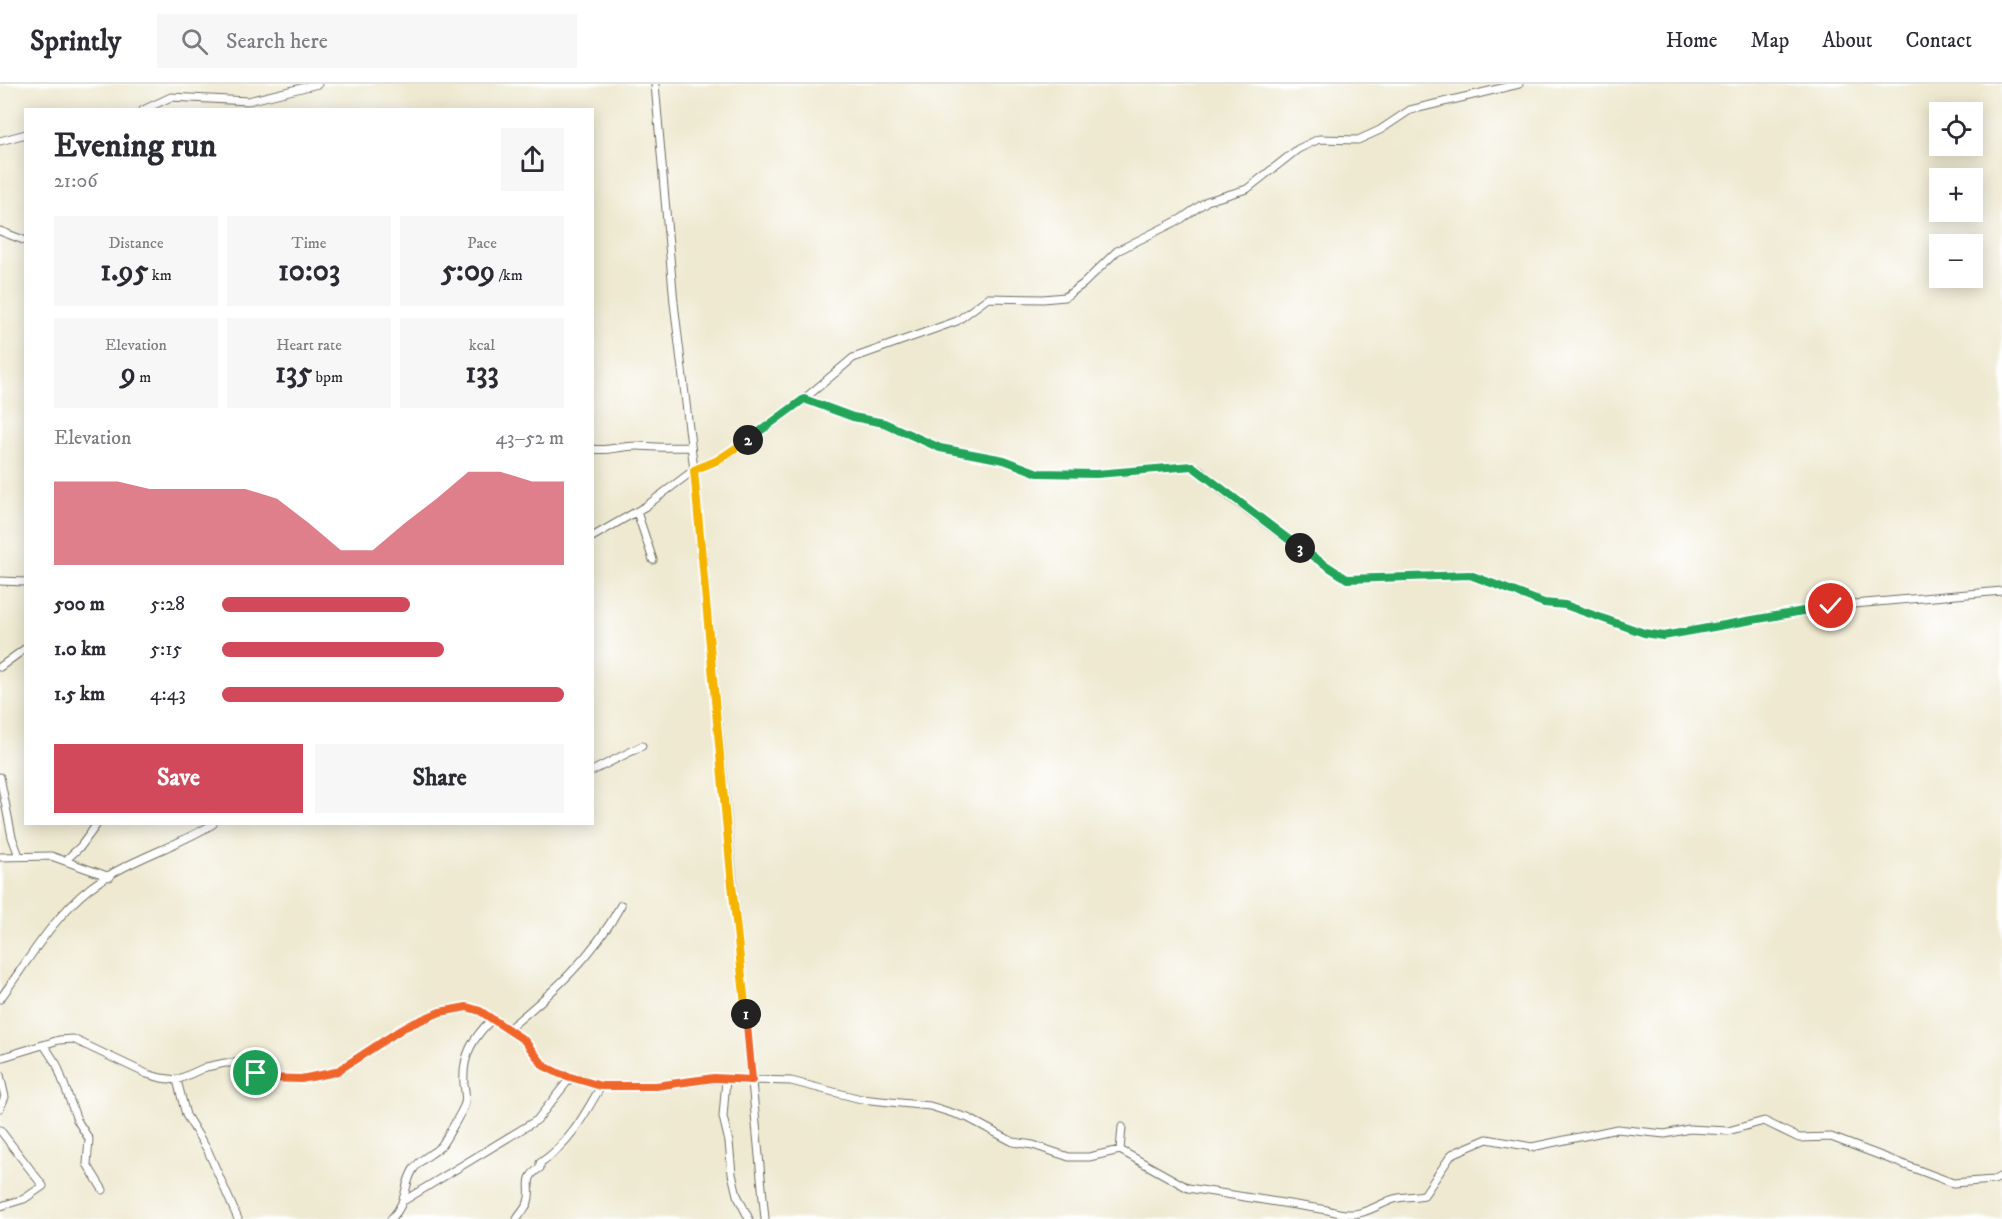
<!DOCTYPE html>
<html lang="en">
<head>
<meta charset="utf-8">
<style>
	body { margin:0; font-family:"IM FELL DW Pica",serif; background:#f7f7f7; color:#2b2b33; height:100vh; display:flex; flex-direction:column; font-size:22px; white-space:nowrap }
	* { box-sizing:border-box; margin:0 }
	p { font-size:20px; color:#7c7c81 }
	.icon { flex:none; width:33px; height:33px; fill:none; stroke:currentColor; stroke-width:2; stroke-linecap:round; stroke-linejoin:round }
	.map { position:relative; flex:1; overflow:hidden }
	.panel { position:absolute; left:24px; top:24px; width:570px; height:717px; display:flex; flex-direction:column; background:#fff; border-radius:0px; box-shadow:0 3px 15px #0003 }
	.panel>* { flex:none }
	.tools { position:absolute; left:1929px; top:18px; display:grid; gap:12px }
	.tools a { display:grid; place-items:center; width:54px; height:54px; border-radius:0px; background:#fff; box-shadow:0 3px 15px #0003; font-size:30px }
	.pin { position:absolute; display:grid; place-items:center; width:51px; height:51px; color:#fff; margin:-26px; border:3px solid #fff; border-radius:50%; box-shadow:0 2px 6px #0007 }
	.km { position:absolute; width:30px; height:30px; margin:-15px; border-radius:50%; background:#222; color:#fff; font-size:16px; line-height:30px; text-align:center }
	.round { display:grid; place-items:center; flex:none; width:63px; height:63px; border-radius:0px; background:#f7f7f7 }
	.overview { display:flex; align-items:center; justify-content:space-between; height:102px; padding:0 30px }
	h1 { font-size:33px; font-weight:700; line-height:45px }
	.figures { display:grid; grid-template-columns:repeat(3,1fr); gap:9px; height:102px; padding:6px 30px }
	.figures div { display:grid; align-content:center; border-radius:0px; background:#f7f7f7; text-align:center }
	.figures b { font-size:30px; font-weight:700 }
	.figures small { font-size:16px; font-weight:400 }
	.figures p { font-size:16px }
	.chart { height:168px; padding:12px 30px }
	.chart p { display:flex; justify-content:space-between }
	.chart svg { width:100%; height:108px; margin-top:6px; fill:#d1495b; opacity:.7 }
	.button { display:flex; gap:12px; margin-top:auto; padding:12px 30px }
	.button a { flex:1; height:69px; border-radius:0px; background:#d1495b; color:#fff; font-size:24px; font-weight:700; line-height:69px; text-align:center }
	.button a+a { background:#f7f7f7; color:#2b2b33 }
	ul { padding:0 30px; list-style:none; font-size:20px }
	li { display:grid; grid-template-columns:96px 72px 1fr; align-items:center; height:45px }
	li i { height:15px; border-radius:8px; background:#d1495b }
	header { display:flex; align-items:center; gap:36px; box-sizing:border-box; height:84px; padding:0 30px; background:#fff; border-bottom:2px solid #e1e1e2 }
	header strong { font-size:28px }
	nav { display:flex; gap:33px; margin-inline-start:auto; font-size:21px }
	.search { width:420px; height:54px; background:#f7f7f7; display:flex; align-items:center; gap:15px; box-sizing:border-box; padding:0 21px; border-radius:0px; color:#7c7c81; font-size:22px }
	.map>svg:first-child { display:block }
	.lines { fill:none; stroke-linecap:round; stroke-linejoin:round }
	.street-casing { stroke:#6f6e65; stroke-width:9 }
	.street { stroke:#fff; stroke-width:7 }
	.split-1-casing { stroke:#fff; stroke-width:12 }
	.split-2-casing { stroke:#fff; stroke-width:12 }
	.split-3-casing { stroke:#fff; stroke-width:12 }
	.split-4-casing { stroke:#fff; stroke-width:12 }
	.split-1 { stroke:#f0652b; stroke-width:8 }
	.split-2 { stroke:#f5b400; stroke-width:8 }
	.split-3 { stroke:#22a559; stroke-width:8 }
	.split-4 { stroke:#22a559; stroke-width:8 }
</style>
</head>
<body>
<header>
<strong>Sprintly</strong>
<div class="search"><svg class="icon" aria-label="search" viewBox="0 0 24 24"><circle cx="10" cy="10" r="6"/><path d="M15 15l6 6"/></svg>Search here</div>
<nav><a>Home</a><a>Map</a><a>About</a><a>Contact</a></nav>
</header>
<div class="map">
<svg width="2002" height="1135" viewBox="0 0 2002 1135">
	<rect width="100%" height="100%" fill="#fff"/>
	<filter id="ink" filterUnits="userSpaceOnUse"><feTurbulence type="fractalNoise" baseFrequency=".0167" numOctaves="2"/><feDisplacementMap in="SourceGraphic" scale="12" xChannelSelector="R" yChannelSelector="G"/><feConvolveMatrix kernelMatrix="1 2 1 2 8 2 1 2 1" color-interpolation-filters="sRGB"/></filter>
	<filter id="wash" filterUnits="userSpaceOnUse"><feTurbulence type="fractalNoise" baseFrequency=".008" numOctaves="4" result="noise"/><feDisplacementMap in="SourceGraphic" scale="24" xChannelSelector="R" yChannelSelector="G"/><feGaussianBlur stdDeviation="1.35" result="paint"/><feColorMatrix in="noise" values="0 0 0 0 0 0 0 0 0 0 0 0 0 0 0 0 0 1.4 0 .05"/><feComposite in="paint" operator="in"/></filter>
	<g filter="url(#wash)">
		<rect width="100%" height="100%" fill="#eee9d0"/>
	</g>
	<g filter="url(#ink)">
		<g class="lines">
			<defs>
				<path id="street" d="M 655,0 L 674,219 L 694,386 L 765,1135
					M 143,26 L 171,13 L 248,17 L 318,0
					M 0,57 L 26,50
					M 0,147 L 26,157
					M 804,315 L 853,274 L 957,237 L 988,214 L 1043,215 L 1065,213 L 1083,200 L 1117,167 L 1181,135 L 1207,117 L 1247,105 L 1298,65 L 1319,55 L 1358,56 L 1380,46 L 1410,26 L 1519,0
					M 592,365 C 609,368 623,361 639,362 C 657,363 673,364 691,363
					M 637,428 L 653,476
					M 592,453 L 646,422 L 694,386 L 716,377 L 754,352 L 804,315 L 853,333 L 884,339 L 940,364 L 1004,376 L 1038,389 L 1096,390 L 1192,382 L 1200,386 L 1226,410 L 1280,450 L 1347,495 L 1470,491 L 1544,519 L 1565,521 L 1644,549 L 1663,552 L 1831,522 L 2002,507
					M 0,497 L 26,498
					M 0,583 L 26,564
					M 592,687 L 642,662
					M 0,693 L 12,753 L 19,772
					M 0,773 L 51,772 L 110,793
					M 66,776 L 81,762 L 97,740
					M 0,915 C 28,877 53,833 90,804 C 127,776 174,764 213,740
					M 507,946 C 552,909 593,873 621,821
					M 44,961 L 57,981 L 77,1036 L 89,1055 L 87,1080 L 103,1106
					M 0,974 L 59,956 L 73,955 L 147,990 L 161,994 L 177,996 L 206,983 L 225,979 L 237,979 L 264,994 L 301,995 L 336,988 L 405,943 L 440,928 L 467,923 L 480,927 L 524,956 L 544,982 L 560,990 L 601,1002 L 656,1002 L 714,995 L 791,997 L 861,1015 L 930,1022 L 968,1034 L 1013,1058 L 1033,1061 L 1069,1073 L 1089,1073 L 1120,1066 L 1122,1043
					M 0,991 L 5,1013 L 0,1024
					M 726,995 L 723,1033 L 729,1058 L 732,1090 L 737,1111 L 749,1135
					M 177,996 L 186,1031 L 208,1067 L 238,1135
					M 0,1046 L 43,1102 L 24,1115 L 1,1122
					M 1120,1066 L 1188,1104 L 1327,1126 C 1358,1135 1363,1128 1391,1116 C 1401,1112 1414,1113 1424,1111 L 1452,1070 L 1487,1055 L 1532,1063 L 1617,1045 L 1665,1050 L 1689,1045 L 1728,1047 L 1764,1037 L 1799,1054 L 1831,1053 L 1953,1099 L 1994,1096 L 2002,1092
					M 405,1116 L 537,1036 L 571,993
					M 391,1135 C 408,1118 403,1102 413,1086 C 420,1074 432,1071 441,1062 C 445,1057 461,1029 464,1022 C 467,1016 465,1006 464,1000 C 462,971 473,954 492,935
					M 517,1135 C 520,1130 526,1124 528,1118 C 533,1102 522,1095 540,1084 L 540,1079 C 569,1060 584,1032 601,1002"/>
			</defs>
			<use href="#street" class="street-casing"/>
			<use href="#street" class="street"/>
		</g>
	</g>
	<g class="lines" filter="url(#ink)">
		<defs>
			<path id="split-1" d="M 256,989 L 264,994 L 301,995 L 336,988 L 405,943 L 440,928 L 467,923 L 480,927 L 524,956 L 544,982 L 560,990 L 601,1002 L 656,1002 L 714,994 L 752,996 L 746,930"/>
			<path id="split-2" d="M 746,930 L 731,791 L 694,386 L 716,377 L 748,356"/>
			<path id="split-3" d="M 748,356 L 804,315 L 853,333 L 884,339 L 940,364 L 1004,376 L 1038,389 L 1096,390 L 1192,382 L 1300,464"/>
			<path id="split-4" d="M 1300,464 L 1347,495 L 1470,491 L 1544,519 L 1565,521 L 1644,549 L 1663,552 L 1831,522"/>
		</defs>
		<use href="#split-1" class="split-1-casing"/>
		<use href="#split-2" class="split-2-casing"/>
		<use href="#split-3" class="split-3-casing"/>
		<use href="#split-4" class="split-4-casing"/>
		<use href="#split-1" class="split-1"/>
		<use href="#split-2" class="split-2"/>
		<use href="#split-3" class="split-3"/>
		<use href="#split-4" class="split-4"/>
	</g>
</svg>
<div class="tools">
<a><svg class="icon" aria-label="locate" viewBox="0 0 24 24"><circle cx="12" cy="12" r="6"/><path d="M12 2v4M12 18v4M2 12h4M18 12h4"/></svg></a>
<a>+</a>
<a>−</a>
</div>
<div class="pin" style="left:256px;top:989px;background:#1e9e55"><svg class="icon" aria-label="arrive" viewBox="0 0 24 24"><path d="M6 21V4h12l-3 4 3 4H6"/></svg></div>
<div class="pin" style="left:1831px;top:522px;background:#d93025"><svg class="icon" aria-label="check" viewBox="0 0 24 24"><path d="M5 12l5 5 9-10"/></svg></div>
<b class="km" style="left:746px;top:930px">1</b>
<b class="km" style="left:748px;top:356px">2</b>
<b class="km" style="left:1300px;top:464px">3</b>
<section class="panel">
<div class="overview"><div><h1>Evening run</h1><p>21:06</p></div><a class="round"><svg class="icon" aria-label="share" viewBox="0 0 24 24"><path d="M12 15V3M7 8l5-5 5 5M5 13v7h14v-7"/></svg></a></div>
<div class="figures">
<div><p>Distance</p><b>1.95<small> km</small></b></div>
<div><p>Time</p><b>10:03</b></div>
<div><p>Pace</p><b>5:09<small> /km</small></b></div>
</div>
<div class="figures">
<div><p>Elevation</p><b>9<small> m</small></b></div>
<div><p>Heart rate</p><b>135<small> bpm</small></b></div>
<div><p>kcal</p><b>133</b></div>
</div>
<div class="chart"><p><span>Elevation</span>43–52 m</p>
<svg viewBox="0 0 160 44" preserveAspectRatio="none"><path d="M0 44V10L10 10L20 10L30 13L40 13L50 13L60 13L70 17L80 27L90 38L100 38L110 27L120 17L130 6L140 6L150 10L160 10V44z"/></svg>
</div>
<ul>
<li><b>500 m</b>5:28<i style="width:55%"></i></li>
<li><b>1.0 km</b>5:15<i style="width:65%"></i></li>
<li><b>1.5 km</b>4:43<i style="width:100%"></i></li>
</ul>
<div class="button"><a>Save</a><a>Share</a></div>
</section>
</div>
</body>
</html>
